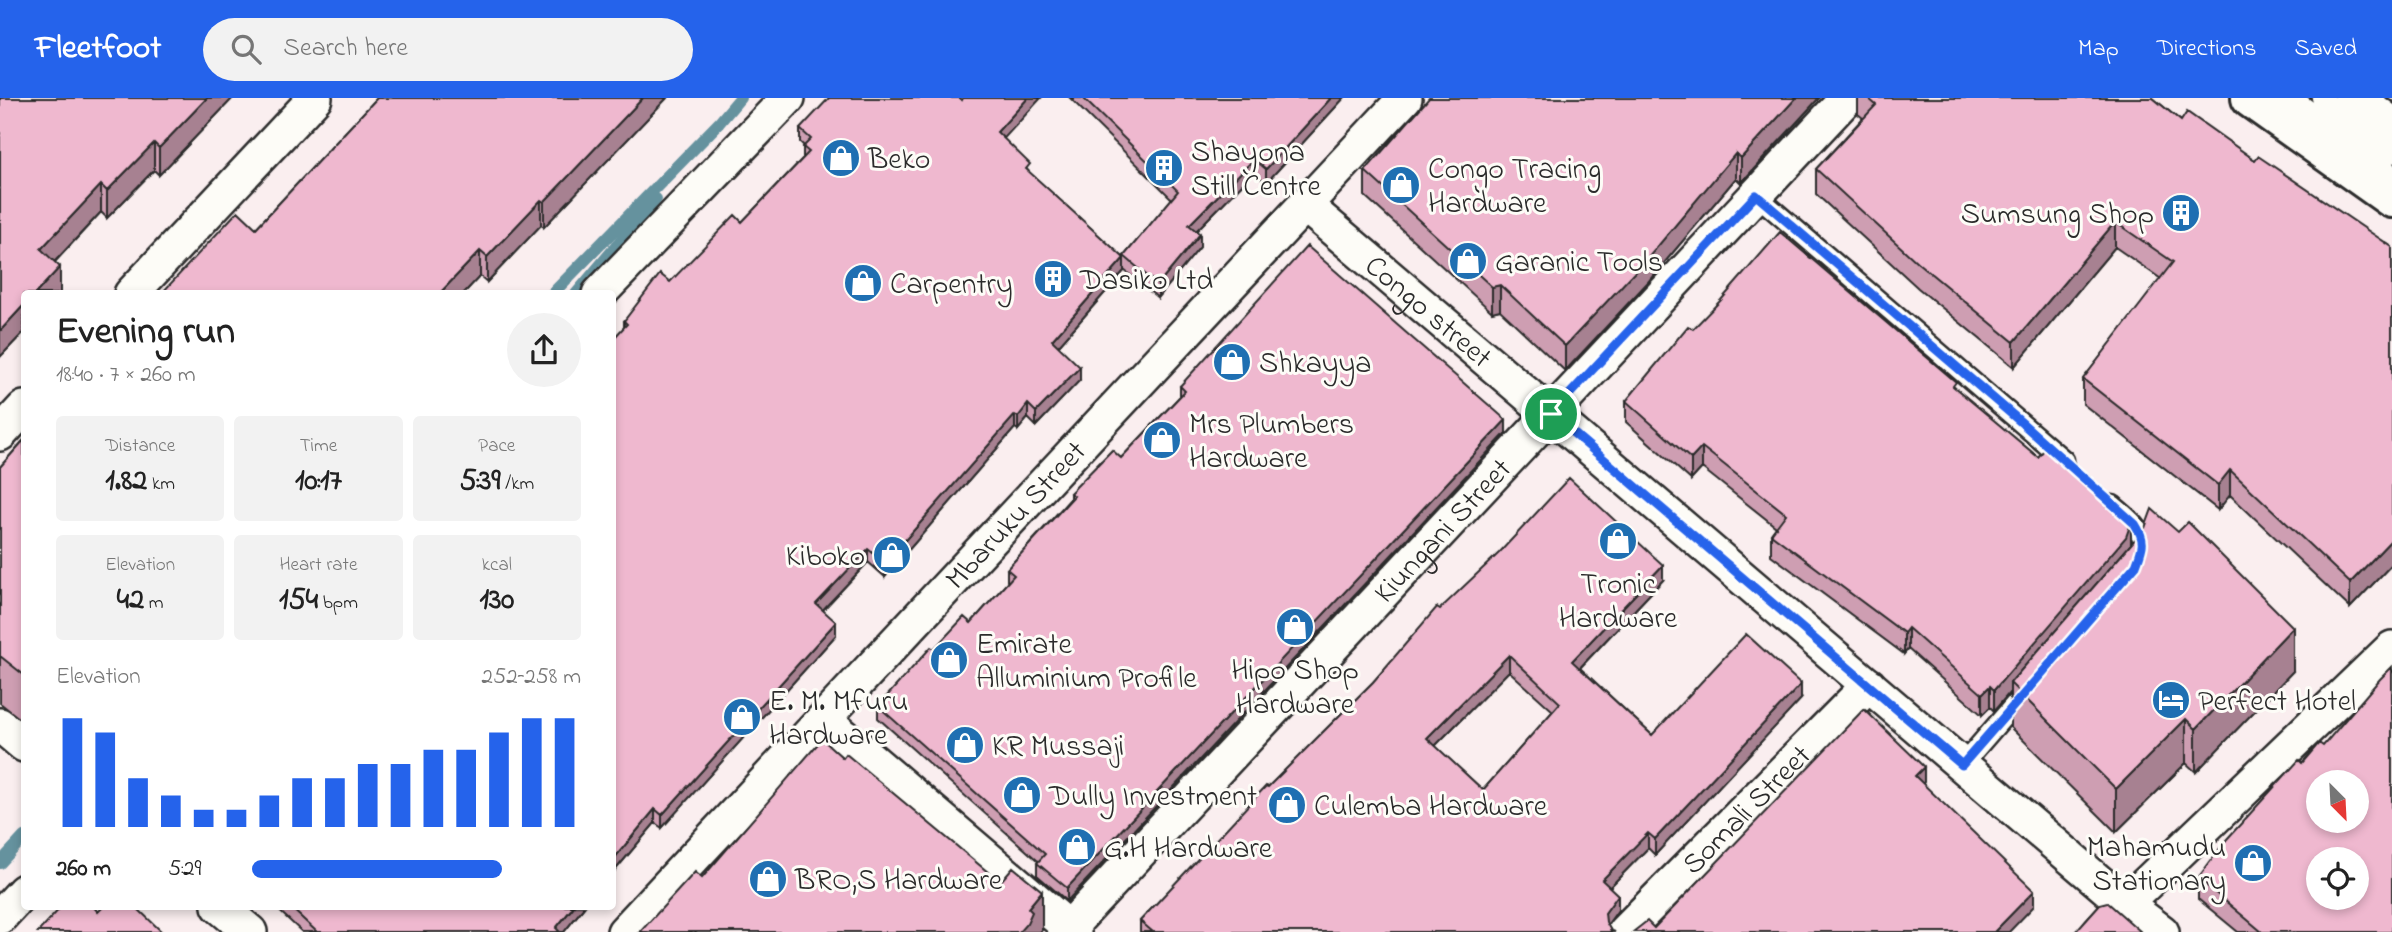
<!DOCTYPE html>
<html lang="en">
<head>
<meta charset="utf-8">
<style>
	body { margin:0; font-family:"Indie Flower",sans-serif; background:#f2f2f2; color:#222; height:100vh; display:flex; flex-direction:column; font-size:26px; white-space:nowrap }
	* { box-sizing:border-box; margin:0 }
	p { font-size:23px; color:#767676 }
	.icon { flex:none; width:38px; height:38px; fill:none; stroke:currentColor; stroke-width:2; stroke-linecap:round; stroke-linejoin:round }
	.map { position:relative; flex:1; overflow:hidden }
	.side { position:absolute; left:21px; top:192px; width:595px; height:620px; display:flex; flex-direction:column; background:#fff; border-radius:7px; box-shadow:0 4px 10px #0003 }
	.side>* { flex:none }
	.needle { width:46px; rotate:156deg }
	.tools { position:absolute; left:2306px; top:672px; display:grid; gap:14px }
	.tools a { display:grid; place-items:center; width:63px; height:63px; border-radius:50%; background:#fff; box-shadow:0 4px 10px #0003; font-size:35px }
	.pin { position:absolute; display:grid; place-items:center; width:60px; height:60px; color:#fff; margin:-30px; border:4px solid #fff; border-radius:50%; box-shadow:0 2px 7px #0007 }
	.round { display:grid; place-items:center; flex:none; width:74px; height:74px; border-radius:37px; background:#f2f2f2 }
	.head { display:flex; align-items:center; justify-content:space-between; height:119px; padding:0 35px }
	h1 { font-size:38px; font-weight:800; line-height:52px }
	.metrics { display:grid; grid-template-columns:repeat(3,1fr); gap:10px; height:119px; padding:7px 35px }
	.metrics div { display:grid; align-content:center; border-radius:7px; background:#f2f2f2; text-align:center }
	.metrics b { font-size:30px; font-weight:800 }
	.metrics small { font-size:19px; font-weight:400 }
	.metrics p { font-size:19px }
	.chart { height:196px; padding:14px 35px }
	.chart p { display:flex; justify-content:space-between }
	.chart svg { width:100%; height:126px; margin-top:7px; stroke:#2563eb; stroke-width:6 }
	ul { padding:0 35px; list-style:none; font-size:23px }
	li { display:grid; grid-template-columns:112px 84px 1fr; align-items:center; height:52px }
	li i { height:18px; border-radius:9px; background:#2563eb }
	header { display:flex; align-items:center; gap:42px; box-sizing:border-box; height:98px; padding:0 35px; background:#2563eb; color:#fff }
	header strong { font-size:33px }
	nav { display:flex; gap:38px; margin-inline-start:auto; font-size:24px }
	.search { width:490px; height:63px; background:#f2f2f2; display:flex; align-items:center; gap:18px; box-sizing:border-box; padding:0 24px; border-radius:38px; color:#767676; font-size:26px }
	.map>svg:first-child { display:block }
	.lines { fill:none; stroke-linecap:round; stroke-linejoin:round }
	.stream { stroke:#65929e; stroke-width:12 }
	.service-casing { stroke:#2b2b2b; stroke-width:23 }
	.minor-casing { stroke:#2b2b2b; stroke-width:38 }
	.tertiary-casing { stroke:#2b2b2b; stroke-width:44 }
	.service { stroke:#fdfcf7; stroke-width:18 }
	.minor { stroke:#fdfcf7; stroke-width:33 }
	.tertiary { stroke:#fdfcf7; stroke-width:38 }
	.wall { fill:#ce9eb2; stroke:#2b2b2b; stroke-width:2; fill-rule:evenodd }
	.shaded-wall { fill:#a78191; stroke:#2b2b2b; stroke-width:2 }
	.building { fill:#efb8cf; stroke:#2b2b2b; stroke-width:2; fill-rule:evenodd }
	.route-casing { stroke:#fff; stroke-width:14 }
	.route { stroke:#2563eb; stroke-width:9 }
	.labels { text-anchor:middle; stroke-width:6; stroke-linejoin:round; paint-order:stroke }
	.poi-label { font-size:30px; fill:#2b2b2b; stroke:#fdfcf7; text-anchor:start }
	.street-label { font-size:30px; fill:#2b2b2b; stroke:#fdfcf7 }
</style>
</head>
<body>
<header>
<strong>Fleetfoot</strong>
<div class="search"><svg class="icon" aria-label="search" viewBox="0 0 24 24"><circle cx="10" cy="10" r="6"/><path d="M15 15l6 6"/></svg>Search here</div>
<nav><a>Map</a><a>Directions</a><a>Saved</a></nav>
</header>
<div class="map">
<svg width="2392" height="834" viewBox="0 0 2392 834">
	<rect width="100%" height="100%" fill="#faeeef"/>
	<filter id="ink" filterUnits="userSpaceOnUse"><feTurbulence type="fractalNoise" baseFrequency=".0143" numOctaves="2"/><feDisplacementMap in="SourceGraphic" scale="14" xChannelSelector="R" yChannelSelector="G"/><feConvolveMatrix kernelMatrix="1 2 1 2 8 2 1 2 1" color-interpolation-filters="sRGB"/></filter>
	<g filter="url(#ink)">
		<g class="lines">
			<path class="stream" d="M 552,196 L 719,25 L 740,0
				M 576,196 L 656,101
				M 0,765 L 24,739"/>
			<defs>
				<path id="service" d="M 2293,0 L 2392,75
					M 2321,0 L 2392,56
					M 1756,97 L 2064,362
					M 2113,407 C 2128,420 2150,434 2140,456
					M 1962,667 L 2026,593"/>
				<g id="minor">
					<path id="s1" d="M 1305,107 L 2125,806 L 2162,834"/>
					<path d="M 131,196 L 315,0"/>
					<path d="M 599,196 L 788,0"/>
					<path d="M 0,336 L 24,310"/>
					<path d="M 824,621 L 1074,834"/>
					<path d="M 0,627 L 24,647"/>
					<path d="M 219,808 L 250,834"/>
					<path d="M 0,819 L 24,793"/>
					<path id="s2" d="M 624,834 L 1405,0"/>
					<path id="s3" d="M 1065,834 L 1847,0"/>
					<path id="s4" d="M 1624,834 L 1869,587"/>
					<path d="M 2099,834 L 2125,806 L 2392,550"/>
				</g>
				<path id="tertiary" d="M 2251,0 L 2392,100
					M 2353,0 L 2392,29"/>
			</defs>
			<use href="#service" class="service-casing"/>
			<use href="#minor" class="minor-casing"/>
			<use href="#tertiary" class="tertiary-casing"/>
			<use href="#service" class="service"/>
			<use href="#minor" class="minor"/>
			<use href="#tertiary" class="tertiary"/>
		</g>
		<path class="wall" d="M 0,0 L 233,0 L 159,77 L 154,72 L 107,120 L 101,114 L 55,164 L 60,196 L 24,196 L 24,234 L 0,259 Z
			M 377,0 L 667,0 L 544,129 L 541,127 L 487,184 L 480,178 L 463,196 L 161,196 L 256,130 Z
			M 1070,0 L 1344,0 L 1266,85 L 1254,74 L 1196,133 L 1200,149 L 1158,200 L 1124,172 L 1124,173 L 1058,248 L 1080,282 L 1036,328 L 1028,320 L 1018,332 L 1015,330 L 885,479 L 868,464 L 823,512 L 836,537 L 662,730 L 655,725 L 612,776 L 612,242 L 624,230 L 624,223 L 742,124 L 803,60 L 803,49 L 804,48 L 800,44 L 800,31 L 1003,41 L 1030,75 L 1124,160 L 1124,158 L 1172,101 Z
			M 1819,0 L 1741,85 L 1736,80 L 1648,184 L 1565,273 L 1500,212 L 1492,214 L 1365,98 L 1365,73 Z
			M 1858,0 L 2153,0 L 2181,23 L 2255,62 L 2392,149 L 2392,466 L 2350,510 L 2230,397 L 2218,412 L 2083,306 L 2083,281 L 2161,181 L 2115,149 L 2014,269 L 1918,190 L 1816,96 L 1816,71 L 1863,20 L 1858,16 Z
			M 1180,288 L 1506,335 L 1067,803 L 1037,777 L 1037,765 L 1038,763 L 878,620 L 878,608 L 934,551 L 971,525 L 1008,484 L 1007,483 L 1007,471 L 1070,401 L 1070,395 L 1121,360 L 1180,298 Z
			M 1956,291 L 2131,446 L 2293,573 L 2196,674 L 2186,665 L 2116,734 L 2010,629 L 2010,594 L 1994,613 L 1990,609 L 1982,617 L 1908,551 L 1904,556 L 1771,457 L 1771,436 L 1776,429 L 1702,370 L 1691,382 L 1626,324 L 1626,303 Z
			M 24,342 L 24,624 L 0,605 L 0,369 Z
			M 1663,482 L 1580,570 L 1652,637 L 1801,601 L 1655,757 L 1648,750 L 1610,789 L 1618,812 L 1607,827 L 1611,833 L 1615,834 L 1140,834 L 1140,823 L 1268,689 L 1373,584 L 1440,511 ZM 1509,573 L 1553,613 L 1483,692 L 1435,648 Z
			M 2323,648 L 2392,834 L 2238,834 L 2198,801 L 2198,780 L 2302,665 Z
			M 274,808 L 585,808 L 564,834 L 302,834 Z"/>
		<path class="shaded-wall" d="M 207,0 L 233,0 L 159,77 L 159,50 Z
			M 643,0 L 667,0 L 544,129 L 544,104 Z
			M 1028,0 L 1041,0 L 997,48 L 997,34 Z
			M 1331,0 L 1344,0 L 1266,85 L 1266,71 Z
			M 1796,0 L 1819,0 L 1741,85 L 1741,60 Z
			M 154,45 L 154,72 L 107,120 L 107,93 Z
			M 1736,55 L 1736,80 L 1648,184 L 1565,273 L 1565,248 Z
			M 1254,61 L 1254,74 L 1189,140 L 1189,127 Z
			M 101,87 L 101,114 L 41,178 L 41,151 Z
			M 541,102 L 541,127 L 487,184 L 487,159 Z
			M 2115,124 L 2115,149 L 2014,269 L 2014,244 Z
			M 1200,136 L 1200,149 L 1158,200 L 1158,187 Z
			M 480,153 L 480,178 L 463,196 L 439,196 Z
			M 1124,160 L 1124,173 L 1052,255 L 1052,242 Z
			M 60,169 L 60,196 L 35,196 Z
			M 1500,187 L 1500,212 L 1492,214 L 1492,189 Z
			M 24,207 L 24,234 L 0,259 L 0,233 Z
			M 1080,269 L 1080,282 L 1036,328 L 1036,314 Z
			M 1028,306 L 1028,320 L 1018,332 L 1018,319 Z
			M 1015,317 L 1015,330 L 885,479 L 885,465 Z
			M 1506,322 L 1506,335 L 1067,803 L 1067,790 Z
			M 1702,349 L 1702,370 L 1691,382 L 1691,361 Z
			M 2230,372 L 2230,397 L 2218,412 L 2218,387 Z
			M 2131,425 L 2131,446 L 2010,585 L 2010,594 L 1994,613 L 1994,592 Z
			M 2392,441 L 2392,466 L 2350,510 L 2350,485 Z
			M 868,451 L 868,464 L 816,519 L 816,506 Z
			M 1663,467 L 1663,482 L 1572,578 L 1572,563 Z
			M 836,524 L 836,537 L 662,730 L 662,717 Z
			M 2293,529 L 2293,573 L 2196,674 L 2196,631 Z
			M 1908,530 L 1908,551 L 1904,556 L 1904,535 Z
			M 1509,557 L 1509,573 L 1427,656 L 1427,640 Z
			M 1801,586 L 1801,601 L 1655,757 L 1655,741 Z
			M 1990,588 L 1990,609 L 1982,617 L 1982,596 Z
			M 2186,621 L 2186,665 L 2116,734 L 2116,691 Z
			M 1924,669 L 1924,684 L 1915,693 L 1915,678 Z
			M 655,711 L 655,725 L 612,776 L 612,763 Z
			M 1648,735 L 1648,750 L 1602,797 L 1602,782 Z
			M 1042,793 L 1042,832 L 1040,834 L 1019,834 L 1028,810 Z
			M 2034,793 L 2034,808 L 2009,834 L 1994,834 Z
			M 1618,797 L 1618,812 L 1605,830 L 1605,815 Z
			M 574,808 L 585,808 L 564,834 L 556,834 L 556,830 Z"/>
		<path class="building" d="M 0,0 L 207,0 L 159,50 L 154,45 L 107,93 L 101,87 L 41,151 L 60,169 L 35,196 L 24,196 L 24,207 L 0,233 Z
			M 377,0 L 643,0 L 544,104 L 541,102 L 487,159 L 480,153 L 439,196 L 161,196 L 238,113 L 256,130 Z
			M 829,0 L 960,0 L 962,2 L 963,0 L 1028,0 L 997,34 L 1030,66 L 1026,71 L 1124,160 L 1052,242 L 1080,269 L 1036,314 L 1028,306 L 1018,319 L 1015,317 L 885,465 L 868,451 L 816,506 L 836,524 L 662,717 L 655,711 L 612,763 L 612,242 L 627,226 L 624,223 L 660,176 L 670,184 L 735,117 L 742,124 L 809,54 L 803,49 L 811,41 L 800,31 Z
			M 1083,0 L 1331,0 L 1266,71 L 1254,61 L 1189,127 L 1200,136 L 1158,187 L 1124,158 L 1178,93 Z
			M 1429,0 L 1796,0 L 1741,60 L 1736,55 L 1648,160 L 1565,248 L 1500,187 L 1492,189 L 1365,73 Z
			M 1868,0 L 2153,0 L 2181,23 L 2187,14 L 2255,62 L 2258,58 L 2392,149 L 2392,441 L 2350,485 L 2230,372 L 2218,387 L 2083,281 L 2173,164 L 2115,124 L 2014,244 L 1918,165 L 1816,71 L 1876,7 Z
			M 1780,134 L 1956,284 L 1953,288 L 2038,359 L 2050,345 L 2126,412 L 2131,425 L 2126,439 L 1994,592 L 1990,588 L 1982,596 L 1908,530 L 1904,535 L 1771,436 L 1786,416 L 1702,349 L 1691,361 L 1626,303 L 1688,228 L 1693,231 L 1721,202 Z
			M 1307,148 L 1506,322 L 1067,790 L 1037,765 L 1045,756 L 878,608 L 931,549 L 934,551 L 964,519 L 971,525 L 1014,477 L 1007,471 L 1074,398 L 1070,395 L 1112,352 L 1121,360 L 1185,293 L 1180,288 Z
			M 24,342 L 24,577 L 0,558 L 0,369 Z
			M 1569,380 L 1663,467 L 1572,563 L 1652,637 L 1746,536 L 1801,586 L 1655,741 L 1648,735 L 1602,782 L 1618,797 L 1605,815 L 1606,824 L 1611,833 L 1615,834 L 1153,834 L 1140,823 L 1266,688 L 1268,689 L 1373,584 L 1437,509 L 1440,511 L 1499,455 ZM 1509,557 L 1560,605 L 1483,692 L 1427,640 Z
			M 2152,411 L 2178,434 L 2188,424 L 2293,529 L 2196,631 L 2186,621 L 2116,691 L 2010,585 L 2145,430 Z
			M 2392,569 L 2392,834 L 2262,834 L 2198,780 L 2227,741 L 2299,662 L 2302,665 L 2319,645 L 2323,648 L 2380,581 ZM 2319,684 L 2357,684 L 2357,723 L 2319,723 ZM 2319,761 L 2357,761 L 2357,800 L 2319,800 Z
			M 1864,611 L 1924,669 L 1915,678 L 2034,793 L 1994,834 L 1633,834 L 1647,823 L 1654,830 Z
			M 822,641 L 843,660 L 846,656 L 1000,784 L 1013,769 L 1042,793 L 1028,810 L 1032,814 L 1027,825 L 1019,834 L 640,834 L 695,774 L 702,780 Z
			M 2107,804 L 2141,834 L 2075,834 L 2100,806 Z
			M 62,808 L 93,808 L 98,814 L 104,808 L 135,808 L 162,834 L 38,834 Z
			M 289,808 L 574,808 L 556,830 L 559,833 L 558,834 L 317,834 Z"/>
	</g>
	<g class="lines" filter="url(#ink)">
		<defs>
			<path id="route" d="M 1756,97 L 2022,325 L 2135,426 C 2146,443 2143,449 2136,467 L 1962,667 L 1551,316 Z"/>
		</defs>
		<use href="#route" class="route-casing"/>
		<use href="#route" class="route"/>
	</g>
	<defs>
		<symbol id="shop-disc" viewBox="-11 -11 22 22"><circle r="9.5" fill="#1f6fb2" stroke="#fdfcf7"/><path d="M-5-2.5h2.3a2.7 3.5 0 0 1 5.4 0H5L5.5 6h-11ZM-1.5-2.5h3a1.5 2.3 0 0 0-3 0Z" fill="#fff"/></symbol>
		<symbol id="building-disc" viewBox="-11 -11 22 22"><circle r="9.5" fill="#1f6fb2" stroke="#fdfcf7"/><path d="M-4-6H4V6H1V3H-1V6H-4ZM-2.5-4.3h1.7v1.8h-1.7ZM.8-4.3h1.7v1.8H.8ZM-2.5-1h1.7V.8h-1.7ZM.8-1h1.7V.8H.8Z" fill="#fff"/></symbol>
		<symbol id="hotel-disc" viewBox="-11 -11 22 22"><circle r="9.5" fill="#1f6fb2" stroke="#fdfcf7"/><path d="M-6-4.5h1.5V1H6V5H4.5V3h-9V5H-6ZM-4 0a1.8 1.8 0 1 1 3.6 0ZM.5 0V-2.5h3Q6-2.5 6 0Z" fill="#fff"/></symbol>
	</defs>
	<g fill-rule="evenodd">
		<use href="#shop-disc" x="819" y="38" width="44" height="44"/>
		<use href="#building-disc" x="1142" y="48" width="44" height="44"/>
		<use href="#shop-disc" x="1379" y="65" width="44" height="44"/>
		<use href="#building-disc" x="2159" y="93" width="44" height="44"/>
		<use href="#shop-disc" x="1446" y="141" width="44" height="44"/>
		<use href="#building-disc" x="1031" y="159" width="44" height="44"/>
		<use href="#shop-disc" x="841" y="163" width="44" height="44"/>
		<use href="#shop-disc" x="1210" y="242" width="44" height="44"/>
		<use href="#shop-disc" x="1140" y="320" width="44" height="44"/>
		<use href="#shop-disc" x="1596" y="421" width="44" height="44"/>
		<use href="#shop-disc" x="870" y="435" width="44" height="44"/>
		<use href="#shop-disc" x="1273" y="507" width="44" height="44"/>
		<use href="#shop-disc" x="927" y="540" width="44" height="44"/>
		<use href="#hotel-disc" x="2149" y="580" width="44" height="44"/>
		<use href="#shop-disc" x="720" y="597" width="44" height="44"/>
		<use href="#shop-disc" x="943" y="625" width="44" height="44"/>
		<use href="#shop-disc" x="1000" y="675" width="44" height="44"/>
		<use href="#shop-disc" x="1265" y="685" width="44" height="44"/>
		<use href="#shop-disc" x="1055" y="727" width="44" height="44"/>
		<use href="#shop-disc" x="2231" y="743" width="44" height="44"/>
		<use href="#shop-disc" x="746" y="759" width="44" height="44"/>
	</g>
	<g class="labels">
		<g class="poi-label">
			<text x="1191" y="63">Shayona<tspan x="1191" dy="34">Still Centre</tspan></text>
			<text x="868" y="70">Beko</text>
			<text x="1428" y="80">Congo Tracing<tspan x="1428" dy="34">Hardware</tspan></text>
			<text x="2154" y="125" text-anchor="end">Sumsung Shop</text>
			<text x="1495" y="173">Garanic Tools</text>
			<text x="1080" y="191">Dasiko Ltd</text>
			<text x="890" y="195">Carpentry</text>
			<text x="1259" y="274">Shkayya</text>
			<text x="1189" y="335">Mrs Plumbers<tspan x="1189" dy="34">Hardware</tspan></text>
			<text x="865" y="467" text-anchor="end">Kiboko</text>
			<text x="1618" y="495" text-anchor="middle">Tronic<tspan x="1618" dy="34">Hardware</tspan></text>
			<text x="976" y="555">Emirate<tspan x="976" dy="34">Alluminium Profile</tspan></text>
			<text x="1295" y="581" text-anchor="middle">Hipo Shop<tspan x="1295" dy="34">Hardware</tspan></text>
			<text x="769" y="612">E. M. Mfuru<tspan x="769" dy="34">Hardware</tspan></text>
			<text x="2198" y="612">Perfect Hotel</text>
			<text x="992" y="657">KR Mussaji</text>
			<text x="1049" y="707">Dully Investment</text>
			<text x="1314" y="717">Culemba Hardware</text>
			<text x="2226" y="758" text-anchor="end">Mahamudu<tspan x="2226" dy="34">Stationary</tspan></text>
			<text x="1104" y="759">G.H Hardware</text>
			<text x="795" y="791">BRO,S Hardware</text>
		</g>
		<g class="street-label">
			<text dy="10" stroke="none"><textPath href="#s1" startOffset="163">Congo street</textPath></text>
			<text dy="10" stroke="none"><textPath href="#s2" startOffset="572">Mbaruku Street</textPath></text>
			<text dy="10" stroke="none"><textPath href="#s3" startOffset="551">Kiungani Street</textPath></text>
			<text dy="10" stroke="none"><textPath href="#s4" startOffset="173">Somali Street</textPath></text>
		</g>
	</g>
</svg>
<div class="tools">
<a><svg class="needle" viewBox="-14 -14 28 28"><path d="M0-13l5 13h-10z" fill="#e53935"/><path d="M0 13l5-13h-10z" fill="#767676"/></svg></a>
<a><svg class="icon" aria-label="locate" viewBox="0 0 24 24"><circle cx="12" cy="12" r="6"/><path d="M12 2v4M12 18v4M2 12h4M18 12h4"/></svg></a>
</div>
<div class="pin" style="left:1551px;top:316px;background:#1e9e55"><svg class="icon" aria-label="arrive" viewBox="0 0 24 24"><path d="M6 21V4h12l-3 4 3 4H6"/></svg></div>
<section class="side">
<div class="head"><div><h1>Evening run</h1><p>18:40 · 7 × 260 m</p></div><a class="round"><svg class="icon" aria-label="share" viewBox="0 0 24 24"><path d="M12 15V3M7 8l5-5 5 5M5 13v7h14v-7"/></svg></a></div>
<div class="metrics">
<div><p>Distance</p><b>1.82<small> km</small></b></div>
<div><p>Time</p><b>10:17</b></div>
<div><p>Pace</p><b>5:39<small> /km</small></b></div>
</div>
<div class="metrics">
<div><p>Elevation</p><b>42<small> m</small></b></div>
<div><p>Heart rate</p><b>154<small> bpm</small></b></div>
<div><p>kcal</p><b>130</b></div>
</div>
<div class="chart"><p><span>Elevation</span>252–258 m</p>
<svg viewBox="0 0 160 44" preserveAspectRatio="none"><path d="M5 44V6M15 44V11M25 44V27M35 44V33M45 44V38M55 44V38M65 44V33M75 44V27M85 44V27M95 44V22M105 44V22M115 44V17M125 44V17M135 44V11M145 44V6M155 44V6"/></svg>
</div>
<ul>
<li><b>260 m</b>5:29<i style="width:76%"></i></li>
</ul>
</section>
</div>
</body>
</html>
